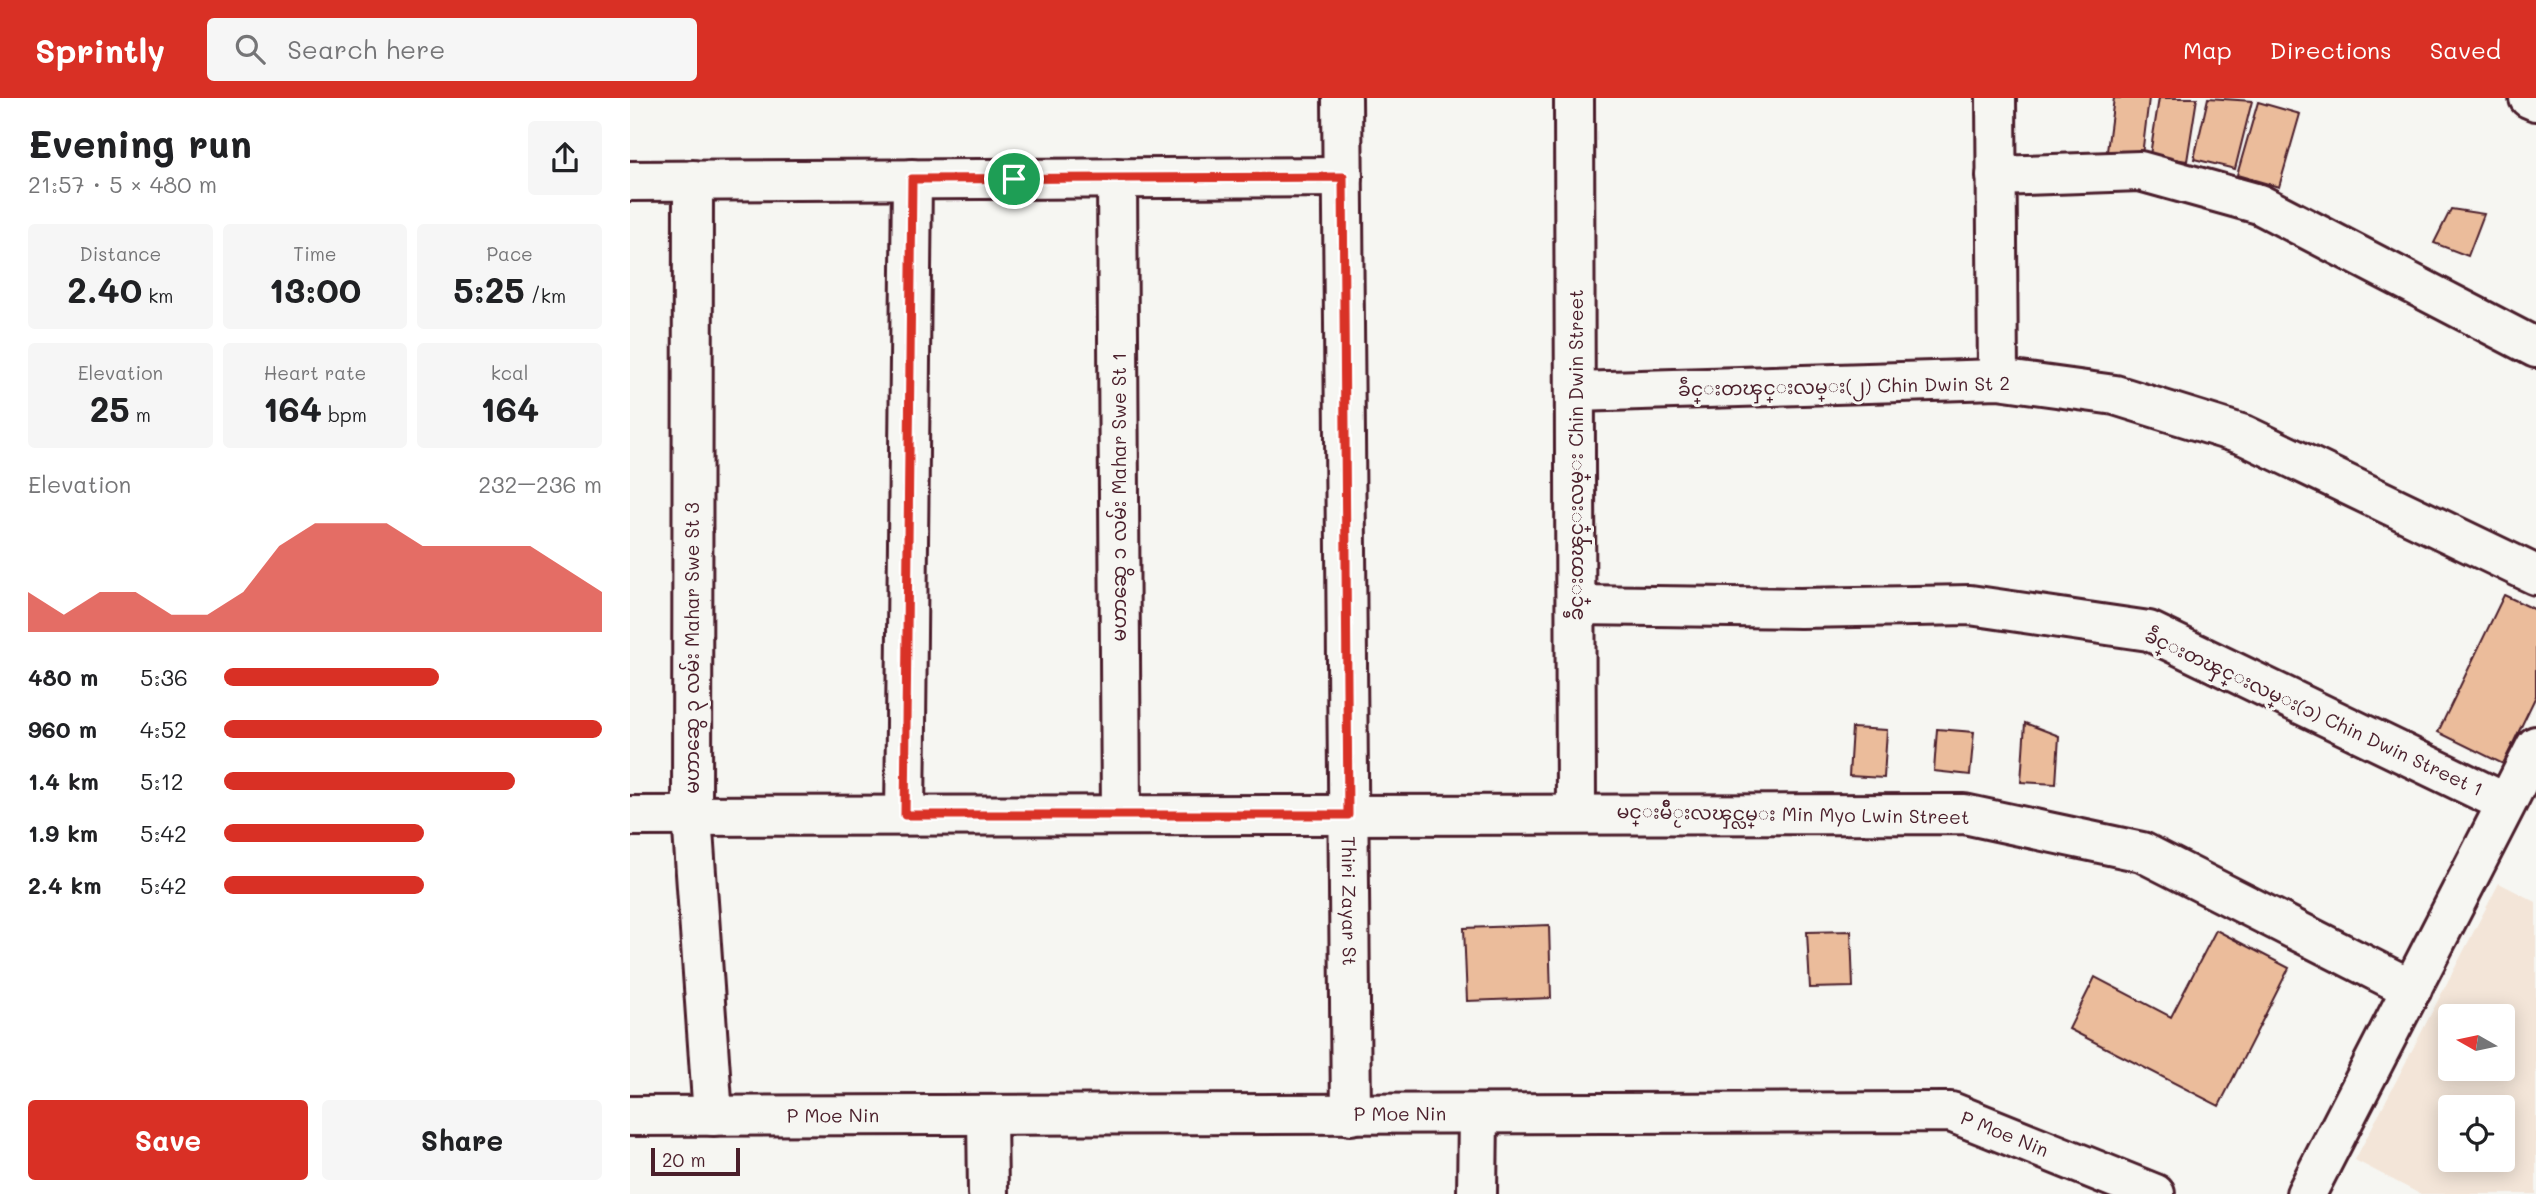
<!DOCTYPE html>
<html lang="en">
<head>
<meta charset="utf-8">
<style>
	body { margin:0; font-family:Mali,"Noto Sans Myanmar",sans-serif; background:#f6f6f6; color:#202124; height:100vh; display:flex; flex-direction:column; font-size:26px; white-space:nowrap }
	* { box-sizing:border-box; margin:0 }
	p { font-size:23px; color:#757577 }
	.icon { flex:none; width:38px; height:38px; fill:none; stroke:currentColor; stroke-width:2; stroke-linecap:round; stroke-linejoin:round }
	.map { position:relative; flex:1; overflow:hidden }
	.sheet { display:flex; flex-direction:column; background:#fff; width:630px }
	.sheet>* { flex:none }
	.needle { width:46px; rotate:279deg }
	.buttons { position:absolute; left:1808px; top:906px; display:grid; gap:14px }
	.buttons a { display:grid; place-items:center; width:77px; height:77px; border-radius:7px; background:#fff; box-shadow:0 4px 18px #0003; font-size:35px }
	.scale { position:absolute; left:21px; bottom:18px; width:89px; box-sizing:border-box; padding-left:7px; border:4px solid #4a1f2b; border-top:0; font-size:19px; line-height:24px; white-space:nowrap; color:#4a1f2b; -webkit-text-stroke:5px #f6f6f2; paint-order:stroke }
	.pin { position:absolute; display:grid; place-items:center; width:60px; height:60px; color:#fff; margin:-30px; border:4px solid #fff; border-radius:50%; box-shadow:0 2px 7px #0007 }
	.round { display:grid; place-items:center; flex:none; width:74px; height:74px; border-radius:7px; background:#f6f6f6 }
	.head { display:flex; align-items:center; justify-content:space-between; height:119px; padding:0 28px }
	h1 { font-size:38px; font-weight:800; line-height:52px }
	.figures { display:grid; grid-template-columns:repeat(3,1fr); gap:10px; height:119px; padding:7px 28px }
	.figures div { display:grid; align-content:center; border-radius:7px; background:#f6f6f6; text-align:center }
	.figures b { font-size:35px; font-weight:800 }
	.figures small { font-size:19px; font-weight:400 }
	.figures p { font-size:19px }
	.chart { height:196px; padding:14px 28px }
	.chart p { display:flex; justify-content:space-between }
	.chart svg { width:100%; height:126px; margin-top:7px; fill:#d93025; opacity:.7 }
	.action { display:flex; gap:14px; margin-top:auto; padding:14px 28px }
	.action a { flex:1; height:80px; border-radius:7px; background:#d93025; color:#fff; font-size:28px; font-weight:800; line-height:80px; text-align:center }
	.action a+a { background:#f6f6f6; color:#202124 }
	ul { padding:0 28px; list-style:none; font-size:23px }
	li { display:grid; grid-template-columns:112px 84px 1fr; align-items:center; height:52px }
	li i { height:18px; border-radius:9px; background:#d93025 }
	header { display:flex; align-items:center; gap:42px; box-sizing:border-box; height:98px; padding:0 35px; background:#d93025; color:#fff }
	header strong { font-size:33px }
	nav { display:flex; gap:38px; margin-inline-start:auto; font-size:24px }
	.search { width:490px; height:63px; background:#f6f6f6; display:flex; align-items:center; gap:18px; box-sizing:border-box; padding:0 24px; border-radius:7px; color:#757577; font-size:26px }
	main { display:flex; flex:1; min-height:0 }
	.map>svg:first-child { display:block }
	.built { fill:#f3e5d8; fill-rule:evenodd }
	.building { fill:#ebbc9b; stroke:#4a1f2b; stroke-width:2 }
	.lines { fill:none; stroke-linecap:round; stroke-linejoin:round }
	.minor-casing { stroke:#4a1f2b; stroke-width:44 }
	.minor { stroke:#f6f6f2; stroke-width:38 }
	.route-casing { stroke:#fff; stroke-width:14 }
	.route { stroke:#d93025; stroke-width:9 }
	.labels { text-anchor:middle; stroke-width:6; stroke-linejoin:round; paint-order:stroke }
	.street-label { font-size:19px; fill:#4a1f2b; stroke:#f6f6f2 }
</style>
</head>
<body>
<header>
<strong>Sprintly</strong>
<div class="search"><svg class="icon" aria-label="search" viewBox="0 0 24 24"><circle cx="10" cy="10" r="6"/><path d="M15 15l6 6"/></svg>Search here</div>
<nav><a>Map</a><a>Directions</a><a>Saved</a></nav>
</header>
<main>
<section class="sheet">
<div class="head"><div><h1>Evening run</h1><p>21:57 · 5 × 480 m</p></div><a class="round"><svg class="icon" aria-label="share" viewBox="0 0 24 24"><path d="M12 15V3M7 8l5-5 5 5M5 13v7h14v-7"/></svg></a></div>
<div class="figures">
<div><p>Distance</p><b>2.40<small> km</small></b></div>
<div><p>Time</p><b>13:00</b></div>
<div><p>Pace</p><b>5:25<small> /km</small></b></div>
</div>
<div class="figures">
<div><p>Elevation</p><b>25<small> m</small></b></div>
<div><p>Heart rate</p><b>164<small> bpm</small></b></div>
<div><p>kcal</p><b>164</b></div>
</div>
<div class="chart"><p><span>Elevation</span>232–236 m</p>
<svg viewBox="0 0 160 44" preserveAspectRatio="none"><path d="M0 44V30L10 38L20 30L30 30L40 38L50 38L60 30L70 14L80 6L90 6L100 6L110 14L120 14L130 14L140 14L150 22L160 30V44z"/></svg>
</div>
<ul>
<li><b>480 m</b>5:36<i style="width:57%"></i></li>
<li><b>960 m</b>4:52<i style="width:100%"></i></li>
<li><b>1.4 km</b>5:12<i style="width:77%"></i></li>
<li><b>1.9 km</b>5:42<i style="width:53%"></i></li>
<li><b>2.4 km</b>5:42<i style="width:53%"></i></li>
</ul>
<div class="action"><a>Save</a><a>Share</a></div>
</section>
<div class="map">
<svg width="1906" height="1096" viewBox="0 0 1906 1096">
	<rect width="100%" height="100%" fill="#f6f6f2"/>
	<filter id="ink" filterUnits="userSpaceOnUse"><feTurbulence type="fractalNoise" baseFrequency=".0143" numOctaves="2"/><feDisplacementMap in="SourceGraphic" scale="14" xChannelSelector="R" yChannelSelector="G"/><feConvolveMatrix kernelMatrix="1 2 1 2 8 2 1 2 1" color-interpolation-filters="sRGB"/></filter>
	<g filter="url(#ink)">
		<path class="built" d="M 1869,785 L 1906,804 L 1906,1096 L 1790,1096 L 1725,1062 ZM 1820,919 L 1872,919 L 1872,971 L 1820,971 ZM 1820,1010 L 1872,1010 L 1872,1062 L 1820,1062 Z"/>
		<path class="building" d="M 1484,0 L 1519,0 L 1512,57 L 1477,53 Z
			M 1529,0 L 1567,0 L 1557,63 L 1520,57 Z
			M 1578,0 L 1622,3 L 1605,71 L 1564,61 Z
			M 1628,4 L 1670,16 L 1649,89 L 1607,77 Z
			M 1821,111 L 1854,116 L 1838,158 L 1804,145 Z
			M 1874,497 L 1906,512 L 1906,598 L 1873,666 L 1808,634 Z
			M 1395,625 L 1429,638 L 1426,686 L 1391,684 Z
			M 1222,630 L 1257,632 L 1254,680 L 1219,678 Z
			M 1307,631 L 1344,634 L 1340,677 L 1304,673 Z
			M 919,827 L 921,900 L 837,903 L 834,830 Z
			M 1586,832 L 1659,870 L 1589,1008 L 1439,931 L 1465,879 L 1541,919 Z
			M 1221,833 L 1223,889 L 1180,890 L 1177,834 Z"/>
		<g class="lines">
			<defs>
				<g id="minor">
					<path id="s1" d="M 712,0 L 721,1017"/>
					<path d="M 944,0 L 946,714"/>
					<path d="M 1366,0 L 1368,281"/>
					<path d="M 1899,0 L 1906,3"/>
					<path d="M 1366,78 L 1510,73 L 1629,106 L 1906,250"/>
					<path d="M 487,80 L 491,717"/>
					<path d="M 63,82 L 62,718 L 83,1018"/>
					<path d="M 0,83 L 713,79"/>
					<path d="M 946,294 L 1368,281 L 1485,297 L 1614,337 L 1906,477"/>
					<path d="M 947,507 L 1170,510 L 1340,507 L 1519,533 L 1876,705"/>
					<path d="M 275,717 L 282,81"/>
					<path d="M 0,718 L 1334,716 L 1512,754 L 1782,891"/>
					<path d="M 357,1017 L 358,1096"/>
					<path id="s2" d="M 0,1018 L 1321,1014 L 1525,1096"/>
					<path d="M 847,1096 L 848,1017"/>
					<path d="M 1676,1096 L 1906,648"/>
				</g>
			</defs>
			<use href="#minor" class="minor-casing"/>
			<use href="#minor" class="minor"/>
		</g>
	</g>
	<g class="lines" filter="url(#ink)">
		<defs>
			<path id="route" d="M 713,79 L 718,717 L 275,717 L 282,81 Z"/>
		</defs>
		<use href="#route" class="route-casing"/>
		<use href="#route" class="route"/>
	</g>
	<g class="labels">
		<g class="street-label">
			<text transform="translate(1214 288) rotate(-1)" y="7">ခဵင္းတၾင္းလမ္း(၂) Chin Dwin St 2</text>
			<text transform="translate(946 357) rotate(-90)" y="7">ခဵင္းတၾင္းလမ္း Chin Dwin Street</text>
			<text transform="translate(489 399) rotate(-90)" y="7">မဟာဆွေ ၁ လမ်း Mahar Swe St 1</text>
			<text transform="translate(62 550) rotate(-90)" y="7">မဟာဆွေ ၃ လမ်း Mahar Swe St 3</text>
			<text transform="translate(1684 614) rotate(25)" y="7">ခဵင္းတၾင္းလမ္း(၁) Chin Dwin Street 1</text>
			<text transform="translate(1163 716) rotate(1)" y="7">မင္းမဵိႂးလၾင္လမ္း Min Myo Lwin Street</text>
			<text dy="7" stroke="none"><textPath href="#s1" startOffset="803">Thiri Zayar St</textPath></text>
			<text dy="7" stroke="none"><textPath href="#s2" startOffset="770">P Moe Nin</textPath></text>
			<text dy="7" stroke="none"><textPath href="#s2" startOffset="203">P Moe Nin</textPath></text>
			<text dy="7" stroke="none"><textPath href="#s2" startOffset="1379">P Moe Nin</textPath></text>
		</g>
	</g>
</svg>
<div class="buttons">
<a><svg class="needle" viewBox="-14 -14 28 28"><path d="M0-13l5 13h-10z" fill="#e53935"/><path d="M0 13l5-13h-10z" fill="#757577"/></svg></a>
<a><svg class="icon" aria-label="locate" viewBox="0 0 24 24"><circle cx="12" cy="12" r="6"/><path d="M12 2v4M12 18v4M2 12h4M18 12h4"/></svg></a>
</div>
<div class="scale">20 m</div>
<div class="pin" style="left:384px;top:81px;background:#1e9e55"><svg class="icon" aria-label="arrive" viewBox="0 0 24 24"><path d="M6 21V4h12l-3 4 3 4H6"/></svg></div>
</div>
</main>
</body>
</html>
